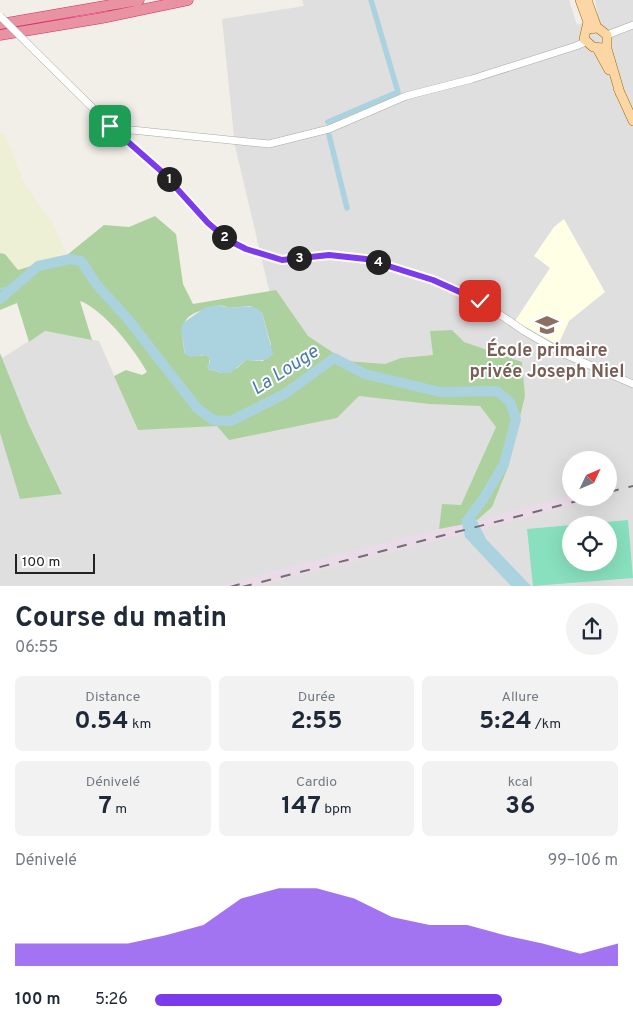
<!DOCTYPE html>
<html lang="fr">
<head>
<meta charset="utf-8">
<style>
	body { margin:0; font-family:Overpass,sans-serif; background:#f2f2f3; color:#1f2937; height:100vh; display:flex; flex-direction:column; font-size:19px; white-space:nowrap }
	* { box-sizing:border-box; margin:0 }
	p { font-size:16px; color:#747a83 }
	.icon { flex:none; width:28px; height:28px; fill:none; stroke:currentColor; stroke-width:2; stroke-linecap:round; stroke-linejoin:round }
	.map { position:relative; height:586px; overflow:hidden }
	.side { display:flex; flex-direction:column; background:#fff; flex:1 }
	.side>* { flex:none }
	.needle { width:32px; rotate:46deg }
	.fabs { position:absolute; left:562px; top:451px; display:grid; gap:10px }
	.fabs a { display:grid; place-items:center; width:55px; height:55px; border-radius:50%; background:#fff; box-shadow:0 5px 20px #0002; font-size:25px }
	.scale { position:absolute; left:15px; bottom:12px; width:80px; box-sizing:border-box; padding-left:5px; border:2px solid #222; border-top:0; font-size:14px; line-height:18px; white-space:nowrap; color:#222; -webkit-text-stroke:4px #fff; paint-order:stroke }
	.pin { position:absolute; display:grid; place-items:center; width:42px; height:42px; color:#fff; margin:-21px; border-radius:10px; box-shadow:0 2px 8px #0006 }
	.km { position:absolute; width:25px; height:25px; margin:-12px; border-radius:50%; background:#222; color:#fff; font-size:14px; line-height:25px; text-align:center }
	.round { display:grid; place-items:center; flex:none; width:52px; height:52px; border-radius:26px; background:#f2f2f3 }
	.headline { display:flex; align-items:center; justify-content:space-between; height:85px; padding:0 15px }
	h1 { font-size:28px; font-weight:700; line-height:38px }
	.stats { display:grid; grid-template-columns:repeat(3,1fr); gap:8px; height:85px; padding:5px 15px }
	.stats div { display:grid; align-content:center; border-radius:8px; background:#f2f2f3; text-align:center }
	.stats b { font-size:25px; font-weight:700 }
	.stats small { font-size:14px; font-weight:400 }
	.stats p { font-size:14px }
	.chart { height:140px; padding:10px 15px }
	.chart p { display:flex; justify-content:space-between }
	.chart svg { width:100%; height:90px; margin-top:5px; fill:#7c3aed; opacity:.7 }
	ul { padding:0 15px; list-style:none; font-size:16px }
	li { display:grid; grid-template-columns:80px 60px 1fr; align-items:center; height:38px }
	li i { height:12px; border-radius:6px; background:#7c3aed }
	.map>svg:first-child { display:block }
	.residential { fill:#e0dfdf; fill-rule:evenodd }
	.industrial { fill:#ebdbe8 }
	.education { fill:#ffffe5 }
	.farmland { fill:#eef0d5 }
	.forest { fill:#add19e; fill-rule:evenodd }
	.pitch { fill:#88e0be }
	.water { fill:#aad3df }
	.lines { fill:none; stroke-linecap:round; stroke-linejoin:round }
	.stream { stroke:#aad3df; stroke-width:2 }
	.canal { stroke:#aad3df; stroke-width:5.5 }
	.river { stroke:#aad3df; stroke-width:10 }
	.minor-casing { stroke:#a9a9a9; stroke-width:8 }
	.major-casing { stroke:#a06b00; stroke-width:10 }
	.highway-casing { stroke:#dc2a67; stroke-width:11 }
	.minor { stroke:#fff; stroke-width:7 }
	.major { stroke:#fcd6a4; stroke-width:9 }
	.highway { stroke:#e892a2; stroke-width:10 }
	.rail { stroke:#707070; stroke-width:2; stroke-dasharray:10 10; stroke-linecap:butt }
	.minor-bridge-casing { stroke:#a9a9a9; stroke-width:8; stroke-linecap:butt }
	.minor-bridge { stroke:#fff; stroke-width:7 }
	.route-casing { stroke:#fff; stroke-width:10 }
	.route { stroke:#7c3aed; stroke-width:6 }
	.labels { text-anchor:middle; stroke-width:4; stroke-linejoin:round; paint-order:stroke }
	.education-label { font-size:18px; font-weight:bold; fill:#785e54; stroke:#fff }
	.water-label { font-size:19px; font-style:italic; fill:#4a7aab; stroke:#fff }
</style>
</head>
<body>
<div class="map">
<svg width="633" height="587" viewBox="0 0 633 587">
	<rect width="100%" height="100%" fill="#f2efe9"/>
	<path class="residential" d="M 302,0 L 569,0 L 577,25 L 598,16 L 595,0 L 633,0 L 633,586 L 0,586 L 0,433 L 3,441 L 62,493 L 29,425 L 2,358 L 45,331 L 99,341 L 138,430 L 277,363 L 274,311 L 235,146 L 222,19 L 304,6 ZM 571,460 L 609,460 L 609,498 L 571,498 ZM 571,525 L 609,525 L 609,562 L 571,562 Z"/>
	<path class="industrial" d="M 571,495 L 571,498 L 595,498 L 527,518 L 257,586 L 214,587 L 439,529 L 475,522 Z"/>
	<path class="education" d="M 564,219 L 605,292 L 569,321 L 558,345 L 515,321 L 550,268 L 534,256 L 554,227 Z"/>
	<path class="farmland" d="M 0,132 L 5,134 L 25,185 L 53,223 L 67,255 L 18,270 L 5,254 L 0,252 Z"/>
	<path class="forest" d="M 155,216 L 176,234 L 183,284 L 193,304 L 276,290 L 308,336 L 346,361 L 385,364 L 401,358 L 433,355 L 430,331 L 452,330 L 464,342 L 522,362 L 525,396 L 508,467 L 492,507 L 475,522 L 439,529 L 442,504 L 461,505 L 496,427 L 480,406 L 430,404 L 359,396 L 337,418 L 229,440 L 217,426 L 138,430 L 114,376 L 126,370 L 142,375 L 147,372 C 135,350 103,309 80,301 L 92,340 L 45,331 L 29,342 L 17,303 L 0,310 L 0,253 L 5,254 L 18,270 L 67,255 L 104,225 L 129,227 ZM 220,305 L 230,308 L 250,306 L 262,313 L 271,345 L 263,361 L 246,360 L 237,368 L 222,373 L 208,369 L 210,358 L 206,355 L 199,356 L 185,354 C 177,316 187,314 220,305 Z
		M 0,353 L 29,425 L 62,494 L 20,499 L 0,433 Z"/>
	<path class="pitch" d="M 628,520 L 633,578 L 533,586 L 527,529 L 571,525 L 571,562 L 609,562 L 609,525 L 574,525 Z"/>
	<path class="water" d="M 220,305 C 234,312 252,300 262,313 L 273,354 C 266,363 256,360 246,360 L 230,373 L 222,373 L 208,369 L 207,366 L 210,362 L 210,358 L 206,355 L 190,357 L 185,354 L 181,329 L 183,323 L 206,307 Z
		M 461,518 L 476,519 L 486,539 L 531,586 L 511,586 L 465,537 Z"/>
	<g class="lines">
		<path class="stream" d="M 0,289 L 13,287"/>
		<path class="canal" d="M 328,122 L 398,92 L 371,0
			M 329,135 L 347,208"/>
		<path class="river" d="M 0,299 L 38,266 L 70,259 L 81,261 L 97,285 L 127,318 L 197,408 L 213,420 L 231,421 L 286,393 L 334,358 L 365,374 L 440,392 L 497,391 L 510,402 L 516,419 L 504,464 L 484,498 L 469,518 L 472,530"/>
		<defs>
			<path id="minor" d="M 607,35 L 633,25
				M 29,45 L 119,134 L 161,171 L 208,223 L 229,240 L 246,249 L 282,260 L 329,255 L 366,259 L 433,280 L 480,301 L 524,331 L 560,352 L 633,384
				M 119,134 L 132,130 L 269,144 L 329,129 L 406,96 L 472,79 L 576,46 L 585,42"/>
			<path id="major" d="M 580,0 L 588,22 L 584,39 L 593,47 L 602,48
				M 587,0 L 596,25
				M 587,29 L 598,28 L 607,35 L 607,49 L 620,93
				M 597,48 L 609,70
				M 618,88 L 633,121"/>
			<path id="highway" d="M 0,24 L 139,0
				M 0,35 L 102,18 L 188,0"/>
		</defs>
		<use href="#minor" class="minor-casing"/>
		<use href="#major" class="major-casing"/>
		<use href="#highway" class="highway-casing"/>
		<use href="#minor" class="minor"/>
		<use href="#major" class="major"/>
		<use href="#highway" class="highway"/>
		<path class="rail" d="M 609,492 L 633,486
			M 230,587 L 247,582
			M 242,587 L 589,498"/>
		<defs>
			<path id="minor-bridge" d="M 0,16 L 29,45"/>
		</defs>
		<use href="#minor-bridge" class="minor-bridge-casing"/>
		<use href="#minor-bridge" class="minor-bridge"/>
	</g>
	<g class="lines">
		<defs>
			<path id="route" d="M 110,126 L 161,171 L 208,223 L 228,240 L 246,249 L 282,260 L 329,255 L 366,259 L 433,280 L 480,301"/>
		</defs>
		<use href="#route" class="route-casing"/>
		<use href="#route" class="route"/>
	</g>
	<defs>
		<symbol id="school-bare" viewBox="-9 -9 18 18"><path d="M0-5L7-2L0 1L-7-2ZM-4 1L0 2.5L4 1V4Q0 6-4 4Z" fill="#8d6e63" stroke="#fff" stroke-width="2.5" paint-order="stroke"/></symbol>
	</defs>
	<g fill-rule="evenodd">
		<use href="#school-bare" x="531" y="309" width="32" height="32"/>
	</g>
	<g class="labels">
		<g class="education-label">
			<text x="547" y="356">École primaire<tspan x="547" dy="21">privée Joseph Niel</tspan></text>
		</g>
		<g class="water-label">
			<text transform="translate(284 369) rotate(-33)" y="7">La Louge</text>
		</g>
	</g>
</svg>
<div class="fabs">
<a><svg class="needle" viewBox="-14 -14 28 28"><path d="M0-13l5 13h-10z" fill="#e53935"/><path d="M0 13l5-13h-10z" fill="#747a83"/></svg></a>
<a><svg class="icon" aria-label="locate" viewBox="0 0 24 24"><circle cx="12" cy="12" r="6"/><path d="M12 2v4M12 18v4M2 12h4M18 12h4"/></svg></a>
</div>
<div class="scale">100 m</div>
<div class="pin" style="left:110px;top:126px;background:#1e9e55"><svg class="icon" aria-label="arrive" viewBox="0 0 24 24"><path d="M6 21V4h12l-3 4 3 4H6"/></svg></div>
<div class="pin" style="left:480px;top:301px;background:#d93025"><svg class="icon" aria-label="check" viewBox="0 0 24 24"><path d="M5 12l5 5 9-10"/></svg></div>
<b class="km" style="left:169px;top:179px">1</b>
<b class="km" style="left:224px;top:237px">2</b>
<b class="km" style="left:299px;top:258px">3</b>
<b class="km" style="left:378px;top:262px">4</b>
</div>
<section class="side">
<div class="headline"><div><h1>Course du matin</h1><p>06:55</p></div><a class="round"><svg class="icon" aria-label="share" viewBox="0 0 24 24"><path d="M12 15V3M7 8l5-5 5 5M5 13v7h14v-7"/></svg></a></div>
<div class="stats">
<div><p>Distance</p><b>0.54<small> km</small></b></div>
<div><p>Durée</p><b>2:55</b></div>
<div><p>Allure</p><b>5:24<small> /km</small></b></div>
</div>
<div class="stats">
<div><p>Dénivelé</p><b>7<small> m</small></b></div>
<div><p>Cardio</p><b>147<small> bpm</small></b></div>
<div><p>kcal</p><b>36</b></div>
</div>
<div class="chart"><p><span>Dénivelé</span>99–106 m</p>
<svg viewBox="0 0 160 44" preserveAspectRatio="none"><path d="M0 44V33L10 33L20 33L30 33L40 29L50 24L60 11L70 6L80 6L90 11L100 20L110 24L120 24L130 29L140 33L150 38L160 33V44z"/></svg>
</div>
<ul>
<li><b>100 m</b>5:26<i style="width:75%"></i></li>
</ul>
</section>
</body>
</html>
